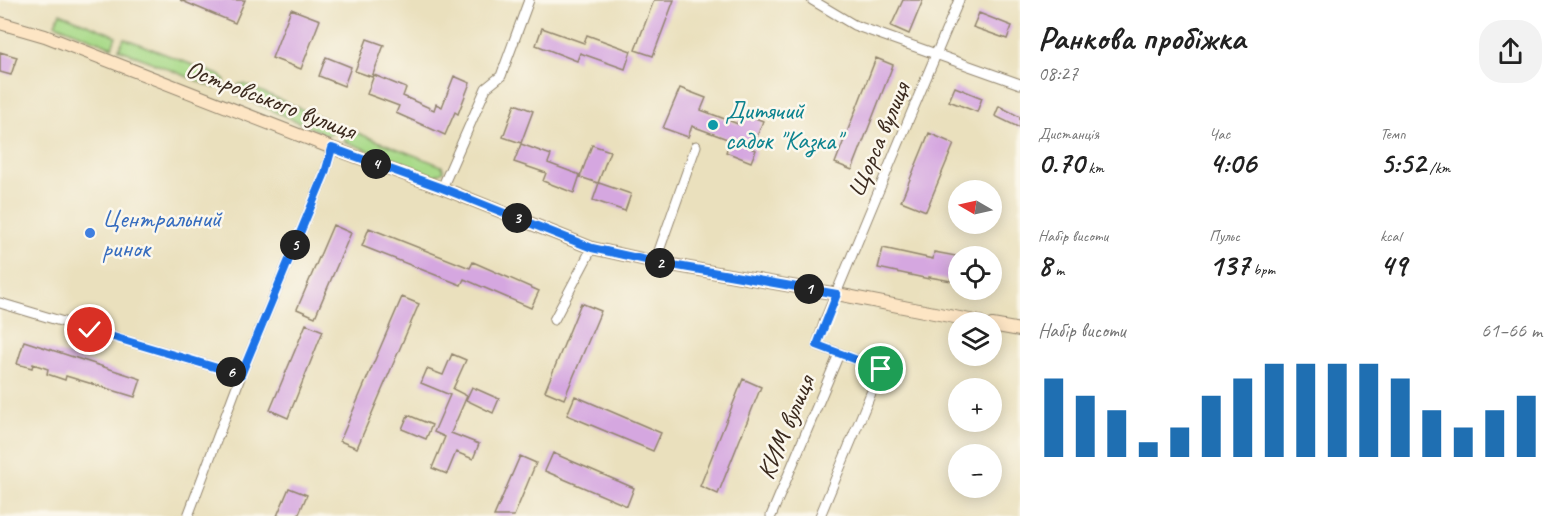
<!DOCTYPE html>
<html lang="uk">
<head>
<meta charset="utf-8">
<style>
	body { margin:0; font-family:Caveat,sans-serif; background:#f2f2f2; color:#222; height:100vh; display:flex; flex-direction:column; font-size:22px; white-space:nowrap }
	* { box-sizing:border-box; margin:0 }
	p { font-size:20px; color:#767676 }
	.icon { flex:none; width:33px; height:33px; fill:none; stroke:currentColor; stroke-width:2; stroke-linecap:round; stroke-linejoin:round }
	.map { position:relative; flex:1; overflow:hidden }
	.side { display:flex; flex-direction:column; background:#fff; width:540px }
	.side>* { flex:none }
	.needle { width:39px; rotate:279deg }
	.buttons { position:absolute; left:948px; top:180px; display:grid; gap:12px }
	.buttons a { display:grid; place-items:center; width:54px; height:54px; border-radius:50%; background:#fff; box-shadow:0 3px 15px #0003; font-size:30px }
	.pin { position:absolute; display:grid; place-items:center; width:51px; height:51px; color:#fff; margin:-26px; border:3px solid #fff; border-radius:50%; box-shadow:0 2px 6px #0007 }
	.km { position:absolute; width:30px; height:30px; margin:-15px; border-radius:50%; background:#222; color:#fff; font-size:16px; line-height:30px; text-align:center }
	.round { display:grid; place-items:center; flex:none; width:63px; height:63px; border-radius:24px; background:#f2f2f2 }
	.overview { display:flex; align-items:center; justify-content:space-between; height:102px; padding:0 18px }
	h1 { font-size:33px; font-weight:700; line-height:45px }
	.stats { display:grid; grid-template-columns:repeat(3,1fr); gap:9px; height:102px; padding:6px 18px }
	.stats div { display:grid; align-content:center }
	.stats b { font-size:30px; font-weight:700 }
	.stats small { font-size:16px; font-weight:400 }
	.stats p { font-size:16px }
	.chart { height:168px; padding:12px 18px }
	.chart p { display:flex; justify-content:space-between }
	.chart svg { width:100%; height:108px; margin-top:6px; stroke:#1f6fb2; stroke-width:6 }
	main { display:flex; flex:1; min-height:0 }
	.map>svg:first-child { display:block }
	.green { fill:#a9da89; stroke:#728254; stroke-width:1.5 }
	.building { fill:#d5a7e0 }
	.lines { fill:none; stroke-linecap:round; stroke-linejoin:round }
	.street-casing { stroke:#92856e; stroke-width:11 }
	.secondary-casing { stroke:#92856e; stroke-width:14 }
	.street { stroke:#fff; stroke-width:9 }
	.secondary { stroke:#fde5c4; stroke-width:12 }
	.route-casing { stroke:#fff; stroke-width:12 }
	.route { stroke:#1a73e8; stroke-width:8 }
	.culture-dot { fill:#0f9aa8; stroke:#fbf7ec; stroke-width:2 }
	.shop-dot { fill:#3f7fe0; stroke:#fbf7ec; stroke-width:2 }
	.labels { text-anchor:middle; stroke-width:5; stroke-linejoin:round; paint-order:stroke }
	.street-label { font-size:26px; fill:#3b2a1e; stroke:#fbf7ec }
	.culture-label { font-size:26px; fill:#0d838f; stroke:#fbf7ec; text-anchor:start }
	.shop-label { font-size:26px; fill:#366cbe; stroke:#fbf7ec; text-anchor:start }
</style>
</head>
<body>
<main>
<div class="map">
<svg width="1020" height="516" viewBox="0 0 1020 516">
	<rect width="100%" height="100%" fill="#fbf7ec"/>
	<filter id="ink" filterUnits="userSpaceOnUse"><feTurbulence type="fractalNoise" baseFrequency=".0167" numOctaves="2"/><feDisplacementMap in="SourceGraphic" scale="12" xChannelSelector="R" yChannelSelector="G"/><feConvolveMatrix kernelMatrix="1 2 1 2 8 2 1 2 1" color-interpolation-filters="sRGB"/></filter>
	<filter id="wash" filterUnits="userSpaceOnUse"><feTurbulence type="fractalNoise" baseFrequency=".008" numOctaves="4" result="noise"/><feDisplacementMap in="SourceGraphic" scale="24" xChannelSelector="R" yChannelSelector="G"/><feGaussianBlur stdDeviation="1.35" result="paint"/><feColorMatrix in="noise" values="0 0 0 0 0 0 0 0 0 0 0 0 0 0 0 0 0 1.4 0 .05"/><feComposite in="paint" operator="in"/></filter>
	<g filter="url(#wash)">
		<rect width="100%" height="100%" fill="#eae0bd"/>
		<path class="green" d="M 60,13 L 116,36 L 112,47 L 55,24 Z
			M 124,38 L 221,76 L 225,80 L 225,84 L 215,88 L 119,49 Z
			M 239,84 L 244,84 L 332,122 L 334,125 L 331,134 L 327,135 L 237,95 L 236,92 Z
			M 350,130 L 442,166 L 444,171 L 434,176 L 344,141 L 346,131 Z"/>
		<g id="blocks">
			<path class="building" d="M 180,0 L 245,0 L 235,23 Z
				M 654,0 L 674,0 L 653,56 L 635,50 Z
				M 903,0 L 923,0 L 909,34 L 891,26 Z
				M 291,9 L 320,20 L 301,69 L 272,58 Z
				M 979,13 L 1012,26 L 1007,39 L 973,27 Z
				M 542,28 L 584,43 L 587,35 L 631,51 L 625,69 L 580,53 L 577,61 L 536,45 Z
				M 367,39 L 384,45 L 372,77 L 355,71 Z
				M 0,52 L 17,57 L 11,75 L 0,72 Z
				M 326,57 L 351,67 L 344,86 L 319,76 Z
				M 876,58 L 893,65 L 852,170 L 835,163 Z
				M 374,75 L 406,88 L 403,96 L 434,110 L 436,104 L 442,107 L 454,76 L 470,83 L 458,114 L 455,112 L 445,135 L 396,113 L 399,106 L 367,94 Z
				M 955,87 L 982,98 L 977,112 L 949,101 Z
				M 680,88 L 706,98 L 701,110 L 738,124 L 742,113 L 763,121 L 752,149 L 756,150 L 751,162 L 726,152 L 730,140 L 692,126 L 688,137 L 663,128 Z
				M 515,104 L 533,111 L 521,143 L 503,137 Z
				M 999,106 L 1020,117 L 1020,128 L 995,116 Z
				M 929,133 L 954,144 L 926,211 L 901,201 Z
				M 521,144 L 551,155 L 548,163 L 580,175 L 574,193 L 543,181 L 546,173 L 514,162 Z
				M 592,145 L 610,151 L 598,183 L 580,177 Z
				M 599,183 L 631,194 L 625,211 L 593,200 Z
				M 333,225 L 351,233 L 315,317 L 297,309 Z
				M 369,228 L 470,268 L 473,262 L 539,291 L 531,308 L 464,279 L 461,285 L 362,246 Z
				M 883,248 L 933,259 L 934,252 L 956,256 L 951,281 L 929,277 L 929,279 L 878,268 Z
				M 402,297 L 419,304 L 357,448 L 340,441 Z
				M 581,303 L 601,311 L 564,399 L 545,391 Z
				M 306,324 L 323,331 L 288,418 L 270,410 Z
				M 24,341 L 141,379 L 135,397 L 66,376 L 65,380 L 47,374 L 48,369 L 33,364 L 32,368 L 17,364 Z
				M 452,354 L 466,360 L 453,389 L 467,396 L 451,433 L 479,444 L 473,459 L 456,452 L 447,474 L 432,468 L 445,437 L 434,432 L 450,395 L 421,383 L 427,369 L 443,375 Z
				M 743,379 L 761,387 L 718,494 L 700,486 Z
				M 472,387 L 499,399 L 493,413 L 466,400 Z
				M 575,396 L 661,433 L 653,451 L 567,415 Z
				M 408,415 L 432,425 L 426,439 L 402,429 Z
				M 553,453 L 634,488 L 627,506 L 545,471 Z
				M 520,456 L 536,463 L 514,516 L 494,516 Z
				M 289,488 L 307,495 L 298,516 L 277,516 Z"/>
		</g>
	</g>
	<g filter="url(#ink)">
		<use href="#blocks" fill-opacity="0" stroke="#92856e" stroke-width="1.5"/>
		<g class="lines">
			<defs>
				<path id="street" d="M 812,0 L 854,25 L 1020,84
					M 442,188 L 486,88 L 501,76 L 529,0
					M 655,262 L 696,146
					M 0,303 L 241,375
					M 554,320 L 592,248
					M 188,516 L 241,375 L 325,173 L 332,148
					M 771,516 L 839,354
					M 820,516 L 881,369 L 817,345 L 825,320 L 879,190 L 959,0"/>
				<path id="secondary" d="M 0,23 L 45,36 L 332,148 L 442,188 L 592,248 L 655,262 L 837,294 L 980,322
					M 992,325 L 1020,330"/>
			</defs>
			<use href="#street" class="street-casing"/>
			<use href="#secondary" class="secondary-casing"/>
			<use href="#street" class="street"/>
			<use href="#secondary" class="secondary"/>
		</g>
	</g>
	<g class="lines" filter="url(#ink)">
		<defs>
			<path id="route" d="M 90,330 L 241,375 L 325,173 L 332,148 L 442,188 L 592,248 L 655,262 L 837,294 L 817,345 L 881,369"/>
		</defs>
		<use href="#route" class="route-casing"/>
		<use href="#route" class="route"/>
	</g>
	<circle class="culture-dot" cx="713" cy="125" r="6"/>
	<circle class="shop-dot" cx="90" cy="233" r="6"/>
	<g class="labels">
		<g class="street-label">
			<text transform="translate(271 99) rotate(21)" y="9">Островського вулиця</text>
			<text transform="translate(878 139) rotate(-67)" y="9">Щорса вулиця</text>
			<text transform="translate(785 427) rotate(-67)" y="9">КИМ вулиця</text>
		</g>
		<g class="culture-label">
			<text x="725" y="119">Дитячий<tspan x="725" dy="30">садок "Казка"</tspan></text>
		</g>
		<g class="shop-label">
			<text x="102" y="227">Центральний<tspan x="102" dy="30">ринок</tspan></text>
		</g>
	</g>
</svg>
<div class="buttons">
<a><svg class="needle" viewBox="-14 -14 28 28"><path d="M0-13l5 13h-10z" fill="#e53935"/><path d="M0 13l5-13h-10z" fill="#767676"/></svg></a>
<a><svg class="icon" aria-label="locate" viewBox="0 0 24 24"><circle cx="12" cy="12" r="6"/><path d="M12 2v4M12 18v4M2 12h4M18 12h4"/></svg></a>
<a><svg class="icon" aria-label="layers" viewBox="0 0 24 24"><path d="M12 4l9 5-9 5-9-5zM3 14l9 5 9-5"/></svg></a>
<a>+</a>
<a>−</a>
</div>
<div class="pin" style="left:881px;top:369px;background:#1e9e55"><svg class="icon" aria-label="arrive" viewBox="0 0 24 24"><path d="M6 21V4h12l-3 4 3 4H6"/></svg></div>
<div class="pin" style="left:90px;top:330px;background:#d93025"><svg class="icon" aria-label="check" viewBox="0 0 24 24"><path d="M5 12l5 5 9-10"/></svg></div>
<b class="km" style="left:809px;top:289px">1</b>
<b class="km" style="left:660px;top:263px">2</b>
<b class="km" style="left:517px;top:218px">3</b>
<b class="km" style="left:376px;top:164px">4</b>
<b class="km" style="left:295px;top:245px">5</b>
<b class="km" style="left:231px;top:372px">6</b>
</div>
<section class="side">
<div class="overview"><div><h1>Ранкова пробіжка</h1><p>08:27</p></div><a class="round"><svg class="icon" aria-label="share" viewBox="0 0 24 24"><path d="M12 15V3M7 8l5-5 5 5M5 13v7h14v-7"/></svg></a></div>
<div class="stats">
<div><p>Дистанція</p><b>0.70<small> km</small></b></div>
<div><p>Час</p><b>4:06</b></div>
<div><p>Темп</p><b>5:52<small> /km</small></b></div>
</div>
<div class="stats">
<div><p>Набір висоти</p><b>8<small> m</small></b></div>
<div><p>Пульс</p><b>137<small> bpm</small></b></div>
<div><p>kcal</p><b>49</b></div>
</div>
<div class="chart"><p><span>Набір висоти</span>61–66 m</p>
<svg viewBox="0 0 160 44" preserveAspectRatio="none"><path d="M5 44V12M15 44V19M25 44V25M35 44V38M45 44V32M55 44V19M65 44V12M75 44V6M85 44V6M95 44V6M105 44V6M115 44V12M125 44V25M135 44V32M145 44V25M155 44V19"/></svg>
</div>
</section>
</main>
</body>
</html>
